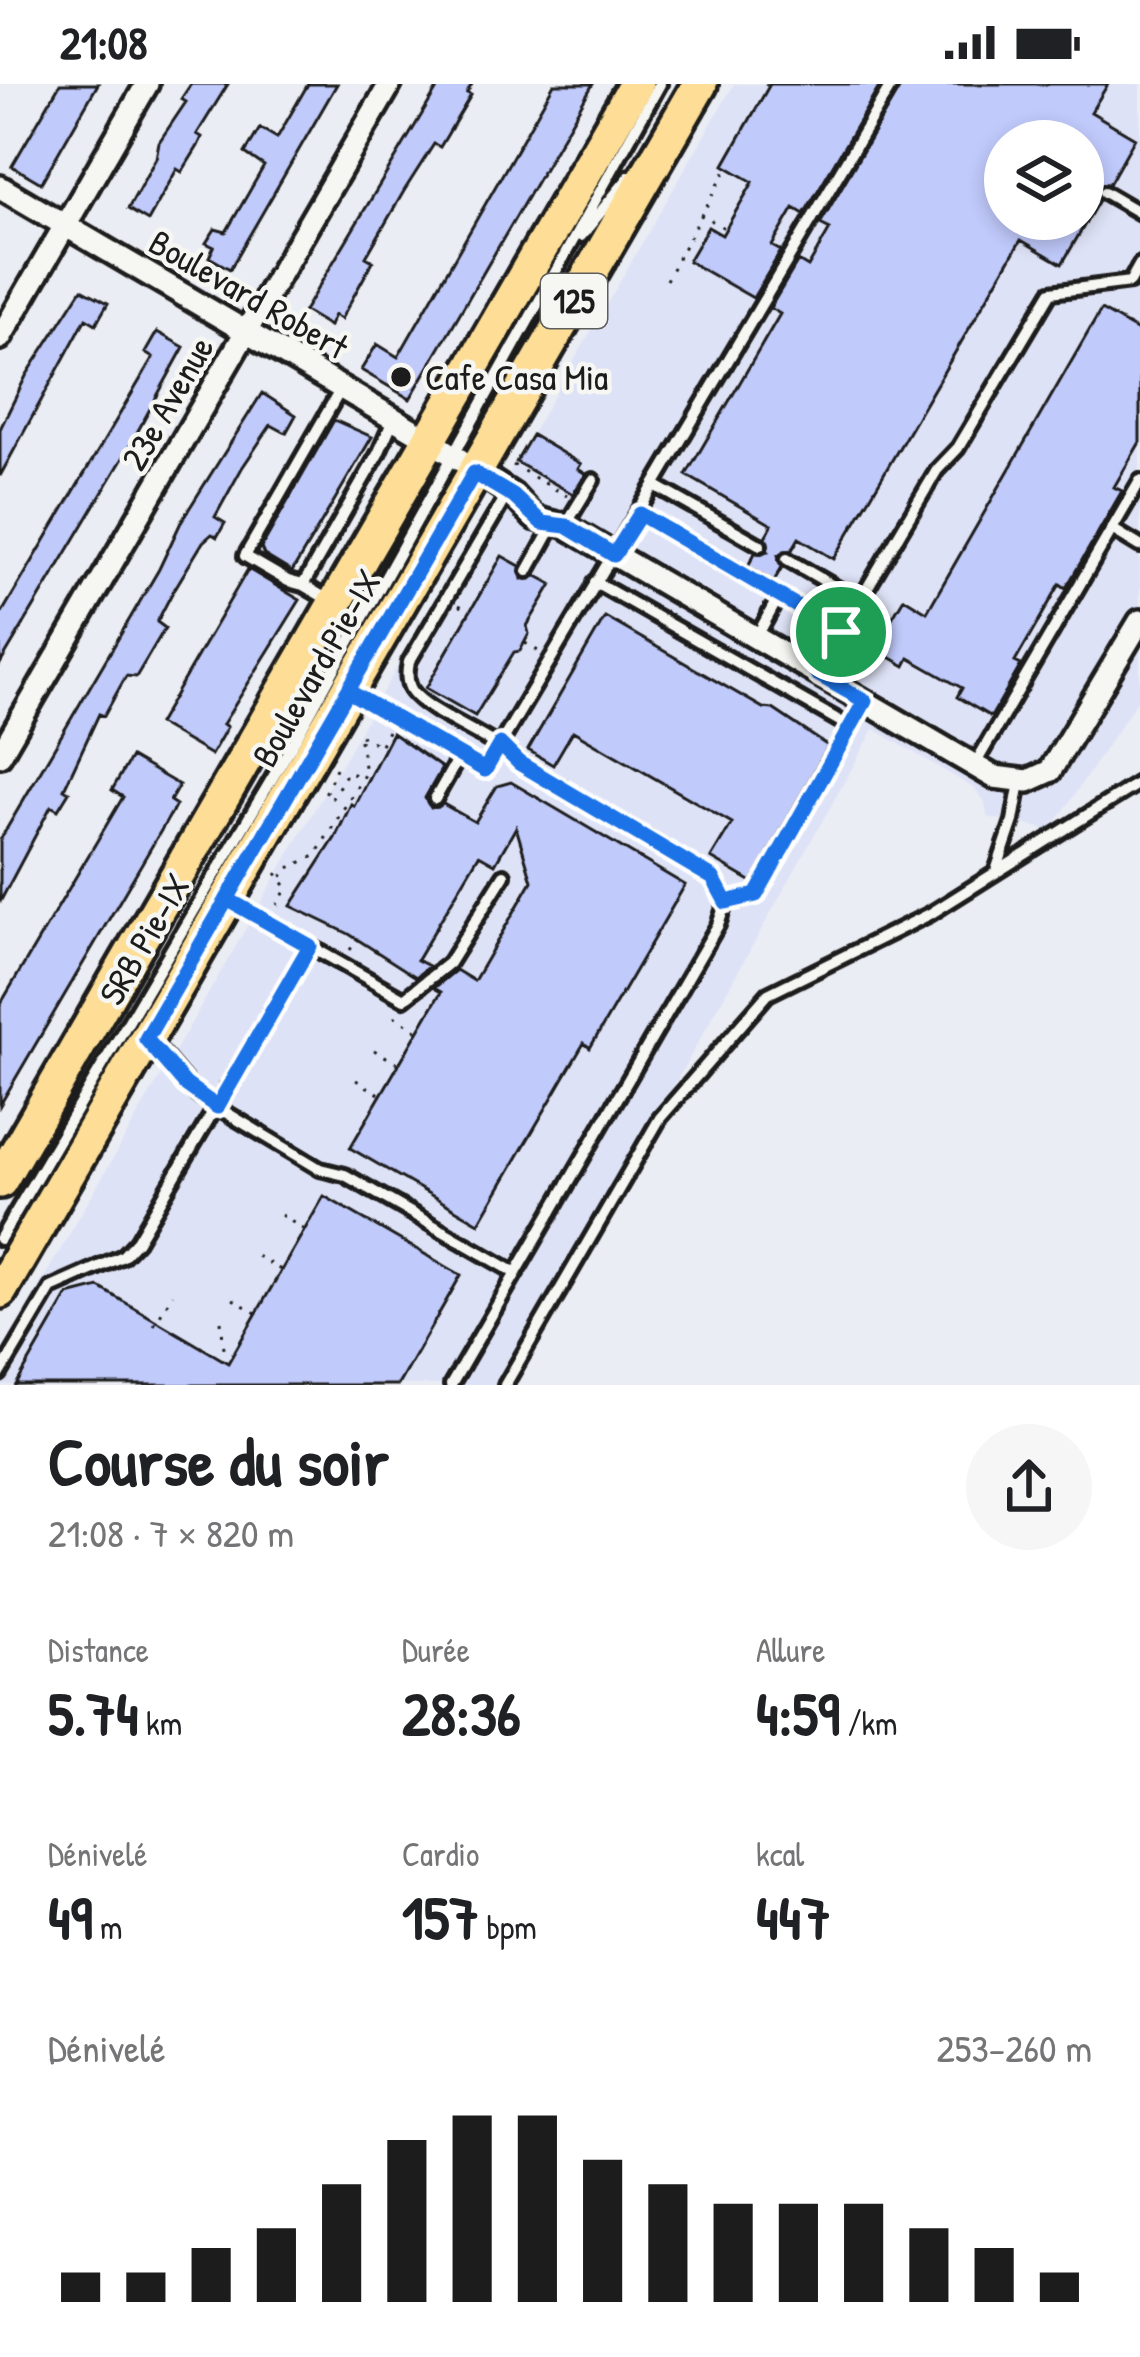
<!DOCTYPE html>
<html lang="fr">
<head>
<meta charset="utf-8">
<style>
	body { margin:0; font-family:"Patrick Hand",sans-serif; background:#f6f6f6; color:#202124; height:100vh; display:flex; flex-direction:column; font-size:45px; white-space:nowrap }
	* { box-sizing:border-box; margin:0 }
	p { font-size:39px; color:#757577 }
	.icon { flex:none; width:66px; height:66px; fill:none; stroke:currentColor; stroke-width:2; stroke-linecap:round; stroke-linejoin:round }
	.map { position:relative; height:1301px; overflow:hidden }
	.drawer { display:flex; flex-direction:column; background:#fff; flex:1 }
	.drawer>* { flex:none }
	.buttons { position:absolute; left:984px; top:36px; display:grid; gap:24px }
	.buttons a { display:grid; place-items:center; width:120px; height:120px; border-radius:50%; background:#fff; box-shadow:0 6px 18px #0003; font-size:60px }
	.pin { position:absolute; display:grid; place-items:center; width:102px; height:102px; color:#fff; margin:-51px; border:6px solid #fff; border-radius:50%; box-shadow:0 3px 12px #0007 }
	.round { display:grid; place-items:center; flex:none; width:126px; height:126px; border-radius:63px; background:#f6f6f6 }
	.head { display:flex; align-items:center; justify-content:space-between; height:204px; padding:0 48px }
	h1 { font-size:66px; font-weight:700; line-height:90px }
	.stats { display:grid; grid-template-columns:repeat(3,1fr); gap:18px; height:204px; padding:12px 48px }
	.stats div { display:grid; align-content:center }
	.stats b { font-size:60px; font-weight:700 }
	.stats small { font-size:33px; font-weight:400 }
	.stats p { font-size:33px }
	.chart { height:336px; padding:24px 48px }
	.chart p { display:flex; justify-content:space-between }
	.chart svg { width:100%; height:216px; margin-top:12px; stroke:#1c1c1c; stroke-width:6 }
	.status { display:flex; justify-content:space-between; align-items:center; height:84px; padding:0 60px; background:#fff; direction:ltr }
	.status svg { height:33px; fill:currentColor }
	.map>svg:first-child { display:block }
	.built { fill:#dee2f6; fill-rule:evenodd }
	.building { fill:#c0cafb; stroke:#1c1c1c; stroke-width:3; fill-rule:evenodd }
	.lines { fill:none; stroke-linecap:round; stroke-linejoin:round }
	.lane-casing { stroke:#1c1c1c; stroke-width:20 }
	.street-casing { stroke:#1c1c1c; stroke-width:30 }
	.primary-casing { stroke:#1c1c1c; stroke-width:42 }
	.path { stroke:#1c1c1c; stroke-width:3; stroke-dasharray:3 9; stroke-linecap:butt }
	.lane { stroke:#f6f6f2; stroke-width:10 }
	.street { stroke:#f6f6f2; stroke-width:21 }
	.primary { stroke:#fede96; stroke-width:33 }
	.route-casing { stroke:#fff; stroke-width:24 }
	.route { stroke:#1a73e8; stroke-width:15 }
	.poi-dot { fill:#1c1c1c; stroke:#f6f6f2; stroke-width:4.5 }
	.labels { text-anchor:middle; stroke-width:9; stroke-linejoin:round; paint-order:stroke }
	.shield { fill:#f6f6f2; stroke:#5d5d5c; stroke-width:3 }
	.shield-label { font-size:33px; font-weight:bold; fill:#1c1c1c }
	.street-label { font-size:36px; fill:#1c1c1c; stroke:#f6f6f2 }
	.poi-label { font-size:36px; fill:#1c1c1c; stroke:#f6f6f2; text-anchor:start }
</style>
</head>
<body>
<div class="status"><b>21:08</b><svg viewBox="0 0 49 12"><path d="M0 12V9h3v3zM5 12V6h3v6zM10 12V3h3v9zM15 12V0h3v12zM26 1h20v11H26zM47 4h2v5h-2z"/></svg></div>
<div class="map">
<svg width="1140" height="1301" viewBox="0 0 1140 1301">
	<rect width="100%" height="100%" fill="#ebedf4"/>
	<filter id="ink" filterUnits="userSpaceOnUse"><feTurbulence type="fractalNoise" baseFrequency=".00833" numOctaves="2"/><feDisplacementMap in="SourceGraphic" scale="24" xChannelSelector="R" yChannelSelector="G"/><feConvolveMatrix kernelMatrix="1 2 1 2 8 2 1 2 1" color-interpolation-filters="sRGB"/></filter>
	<g filter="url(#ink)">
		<path class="built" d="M 734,0 L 1140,0 L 1140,612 L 1051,746 L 987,733 L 985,718 L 975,705 L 874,645 L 506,1301 L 0,1301 L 0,1270 ZM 1005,57 L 1083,57 L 1083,135 L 1005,135 Z"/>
		<path class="building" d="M 60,0 L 98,0 L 41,99 L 12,82 Z
			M 191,0 L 228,0 L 197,50 L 202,53 L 198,62 L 182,88 L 177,85 L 148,137 L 128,125 L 156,74 L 159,58 L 186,18 L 181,15 Z
			M 308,0 L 337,0 L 230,185 L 209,173 L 214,163 L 206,159 L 215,145 L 226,148 L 264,82 L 245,69 L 260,44 L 277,54 Z
			M 440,0 L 472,0 L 467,9 L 471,11 L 440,63 L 434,60 L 404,107 L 366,173 L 373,177 L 341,235 L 334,231 L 329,242 L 304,227 Z
			M 554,0 L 593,0 L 410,315 L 361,286 L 377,260 L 398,273 Z
			M 770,0 L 881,0 L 804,130 L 794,124 L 772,162 L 781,167 L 753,214 L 688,177 L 708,143 L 722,151 L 753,98 L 724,81 Z
			M 902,0 L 1108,0 L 1091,28 L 1135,54 L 1109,100 L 1095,104 L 1099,116 L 1062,180 L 1021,156 L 834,475 L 799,454 L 792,466 L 778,471 L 782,483 L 774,497 L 748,482 L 755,469 L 768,467 L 765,453 L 772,441 L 686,391 L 780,230 L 770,224 L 798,177 L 808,183 L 830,145 L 820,140 ZM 1005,57 L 1083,57 L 1083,135 L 1005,135 Z
			M 82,205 L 108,219 L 96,240 L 86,234 L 0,392 L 0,345 L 26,292 Z
			M 1101,226 L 1140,248 L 1140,358 L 1114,403 L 1122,407 L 1066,504 L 1060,500 L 1015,578 L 1021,581 L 991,633 L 957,613 L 962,604 L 909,574 L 905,582 L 874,564 L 904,514 L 927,528 Z
			M 157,248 L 184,263 L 123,374 L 0,580 L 0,532 L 153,274 L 145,269 Z
			M 262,309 L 296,331 L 286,349 L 271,341 L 242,384 L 215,433 L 225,439 L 217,453 L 212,450 L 203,458 L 171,511 L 157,538 L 165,544 L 136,593 L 126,592 L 104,632 L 99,630 L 64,705 L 69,708 L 58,726 L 51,722 L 0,818 L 0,756 L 159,485 L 182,436 Z
			M 334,336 L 372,353 L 292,488 L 264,471 L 261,464 Z
			M 532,351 L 581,380 L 578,385 L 586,390 L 573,410 L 516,378 Z
			M 502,472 L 520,482 L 522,495 L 537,492 L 552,500 L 527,542 L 529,550 L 520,567 L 514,568 L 475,632 L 426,604 Z
			M 248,485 L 300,516 L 223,640 L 227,643 L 211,671 L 158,640 Z
			M 605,533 L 763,624 L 773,625 L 828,662 L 752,798 L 711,774 L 732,739 L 573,647 L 553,681 L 528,666 Z
			M 392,649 L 442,684 L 425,714 L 431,724 L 443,720 L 475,738 L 497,702 L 511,698 L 685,801 L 590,964 L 584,959 L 479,1139 L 350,1064 L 441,908 L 434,904 L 456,886 L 474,897 L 532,797 L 516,743 L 495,780 L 479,771 L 417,876 L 429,882 L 416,893 L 349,850 L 291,822 L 335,754 L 351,720 L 354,722 Z
			M 131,673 L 179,701 L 170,717 L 176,721 L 0,1021 L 0,921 L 123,713 L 112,706 Z
			M 324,1112 L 461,1191 L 398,1301 L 16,1301 L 68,1211 L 99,1203 L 228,1279 Z"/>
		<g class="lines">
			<defs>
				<path id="lane" d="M 1104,108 L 1140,129
					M 581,152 L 630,92
					M 656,402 L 760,461
					M 640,430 L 841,548
					M 565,442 L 593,396
					M 1112,445 L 1140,462
					M 787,475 L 859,517
					M 528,487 L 554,440
					M 595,498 L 850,643 L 865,617
					M 303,501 L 288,497 L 245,472 L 342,303
					M 332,518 L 303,501 L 378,370 L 394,334
					M 756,554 L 779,512
					M 817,589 L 937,386 L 958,364 L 1051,208 L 1130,198 L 1140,180
					M 351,609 L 485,686 L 892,0
					M 271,657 L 317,603
					M 974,682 L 1140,397
					M 435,715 L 460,671
					M 996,787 L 1013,737 L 1020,698
					M 726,818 L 756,811 L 850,643
					M 310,862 L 404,915 L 449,879 L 504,791
					M 153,959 L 197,1011 L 320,1085 L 345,1091 L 516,1189
					M 0,1155 L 296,654 L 660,0
					M 0,1290 L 51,1204 L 123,1172 L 137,1157 L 310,862 L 231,817
					M 451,1301 L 718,841 L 726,818 L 713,794 L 519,678 C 492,652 429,630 412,607 C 406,598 407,588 409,578 L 508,409
					M 505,1301 L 660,1034 L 768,910 L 930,830 L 1140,698"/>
				<path id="street" d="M 0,103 L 430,356 L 513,411 L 534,434 L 565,442 L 994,693 L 1028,697 L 1050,687 L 1140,537
					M 0,254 L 147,0
					M 0,671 L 390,0"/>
				<path id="primary" d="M 0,1097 L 636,0
					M 0,1207 L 700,0"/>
			</defs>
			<use href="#lane" class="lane-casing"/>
			<use href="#street" class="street-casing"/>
			<use href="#primary" class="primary-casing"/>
			<path class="path" d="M 765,0 L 769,2
				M 700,130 L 728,146
				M 666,196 L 728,83
				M 513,381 L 567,412
				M 459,521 L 470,528
				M 525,559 L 538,567
				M 361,651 L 380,662 L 388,647
				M 336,684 L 325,710 L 332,714 L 348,687 L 359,694
				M 276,789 L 287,804 L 277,821
				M 282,793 L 286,785 L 315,772 L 365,689 L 359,650
				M 350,866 L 359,852
				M 394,932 L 418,947
				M 374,966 L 399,980
				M 356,996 L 381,1011
				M 281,1131 L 309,1149
				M 257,1172 L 286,1189
				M 233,1215 L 261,1232
				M 221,1237 L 224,1264 L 237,1272
				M 154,1241 L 173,1210"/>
			<use href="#lane" class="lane"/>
			<use href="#street" class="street"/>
			<use href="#primary" class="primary"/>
		</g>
	</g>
	<g class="lines" filter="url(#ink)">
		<defs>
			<path id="route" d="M 841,548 L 640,430 L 614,471 L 566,442 L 542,439 L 513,412 L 474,389 L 146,955 L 185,1000 L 217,1023 L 310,862 L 227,815 L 348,607 L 485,686 L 500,660 L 519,679 L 713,794 L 726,818 L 756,811 L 865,617 L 817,590 L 841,548"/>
		</defs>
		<use href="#route" class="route-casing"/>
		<use href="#route" class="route"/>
	</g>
	<circle class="poi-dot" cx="401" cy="293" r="12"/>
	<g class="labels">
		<rect class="shield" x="541" y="190" width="66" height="54" rx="9"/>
		<g class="shield-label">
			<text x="574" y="229">125</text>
		</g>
		<g class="street-label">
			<text transform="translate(249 210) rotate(30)" y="13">Boulevard Robert</text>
			<text transform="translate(167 319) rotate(-60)" y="13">23e Avenue</text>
			<text transform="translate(316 584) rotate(-60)" y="13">Boulevard Pie-IX</text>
			<text transform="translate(144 855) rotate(-60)" y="13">SRB Pie-IX</text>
		</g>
		<g class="poi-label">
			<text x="425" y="306">Cafe Casa Mia</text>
		</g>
	</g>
</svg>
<div class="buttons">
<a><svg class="icon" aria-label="layers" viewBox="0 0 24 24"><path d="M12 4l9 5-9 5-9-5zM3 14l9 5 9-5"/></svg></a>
</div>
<div class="pin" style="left:841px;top:548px;background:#1e9e55"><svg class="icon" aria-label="arrive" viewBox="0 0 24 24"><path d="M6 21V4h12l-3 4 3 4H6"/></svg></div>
</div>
<section class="drawer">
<div class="head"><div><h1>Course du soir</h1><p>21:08 · 7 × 820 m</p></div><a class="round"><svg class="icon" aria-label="share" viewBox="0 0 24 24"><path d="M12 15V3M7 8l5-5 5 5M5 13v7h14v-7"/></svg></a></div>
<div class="stats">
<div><p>Distance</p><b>5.74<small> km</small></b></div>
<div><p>Durée</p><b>28:36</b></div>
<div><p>Allure</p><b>4:59<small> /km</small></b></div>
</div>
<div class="stats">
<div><p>Dénivelé</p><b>49<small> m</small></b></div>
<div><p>Cardio</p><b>157<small> bpm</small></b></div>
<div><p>kcal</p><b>447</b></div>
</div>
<div class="chart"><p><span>Dénivelé</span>253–260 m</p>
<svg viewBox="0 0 160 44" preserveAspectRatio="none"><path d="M5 44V38M15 44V38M25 44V33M35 44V29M45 44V20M55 44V11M65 44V6M75 44V6M85 44V15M95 44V20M105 44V24M115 44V24M125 44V24M135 44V29M145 44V33M155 44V38"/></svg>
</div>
</section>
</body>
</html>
